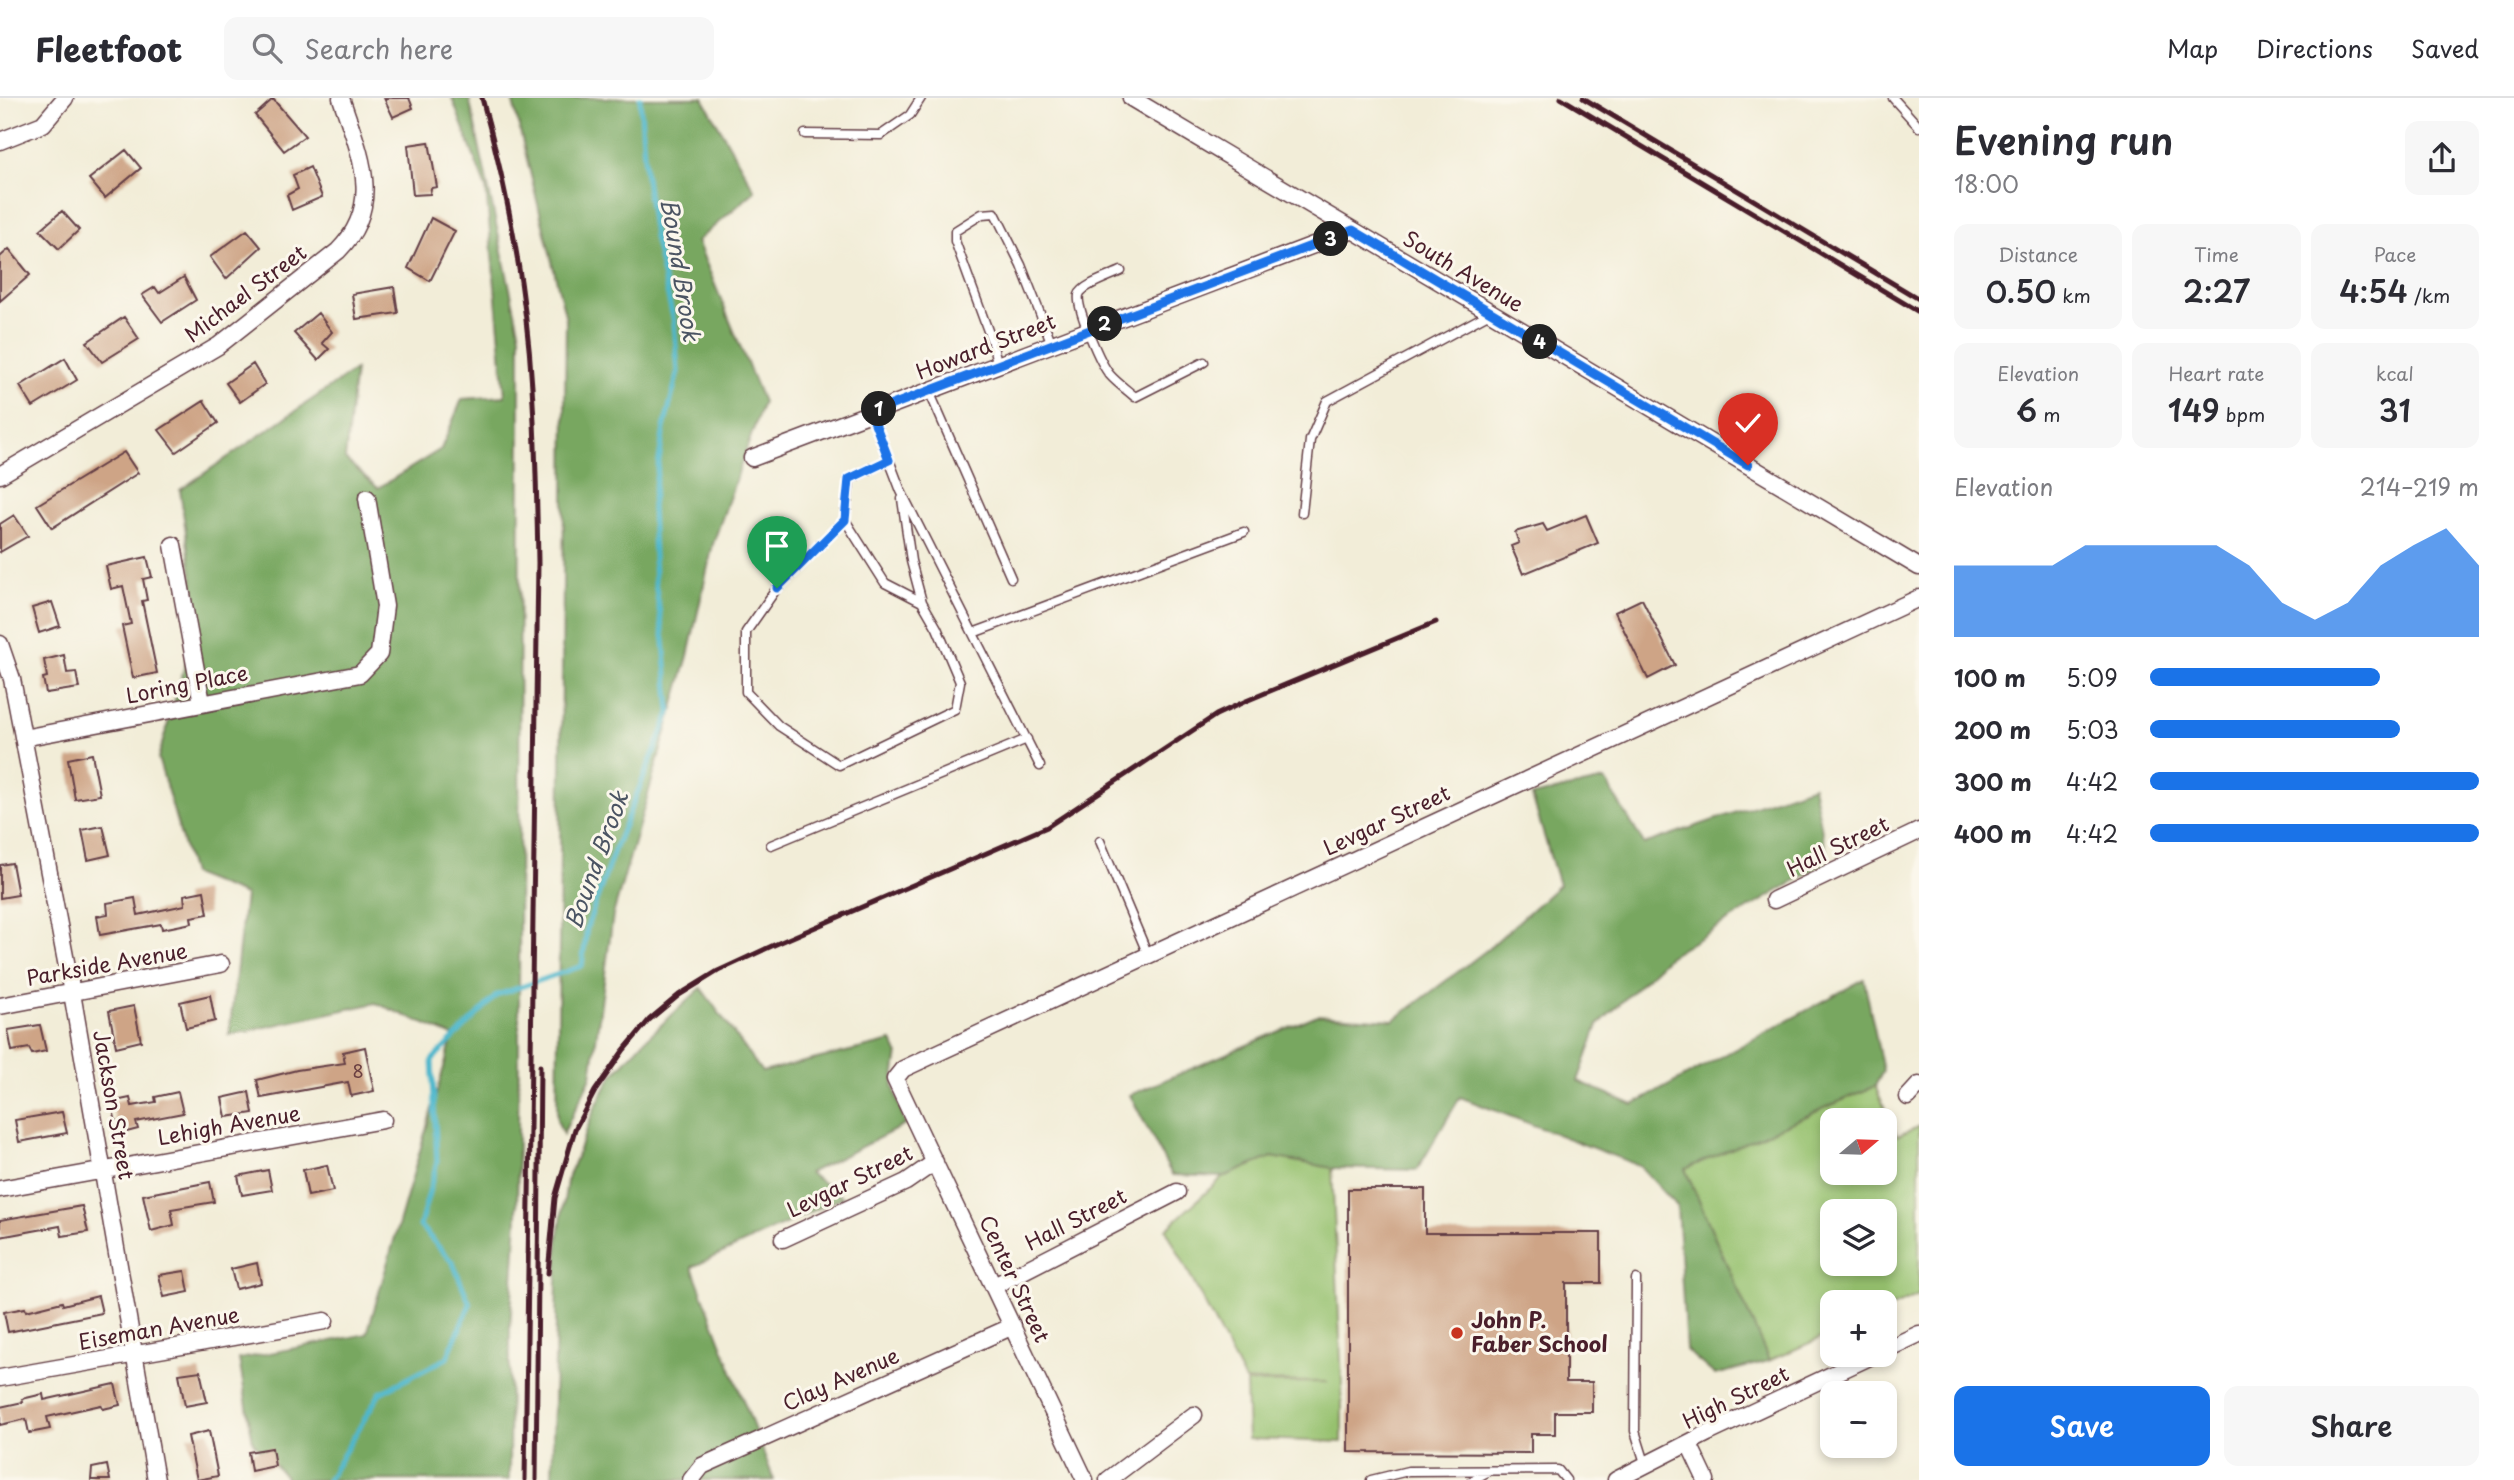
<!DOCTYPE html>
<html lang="en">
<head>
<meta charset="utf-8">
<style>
	body { margin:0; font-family:"Playpen Sans",sans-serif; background:#f7f7f7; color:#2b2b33; height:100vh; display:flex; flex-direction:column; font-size:26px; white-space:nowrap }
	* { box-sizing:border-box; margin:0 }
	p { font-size:23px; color:#7c7c81 }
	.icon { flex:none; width:38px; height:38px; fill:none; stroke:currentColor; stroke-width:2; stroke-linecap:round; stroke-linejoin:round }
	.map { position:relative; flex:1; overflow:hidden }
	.sheet { display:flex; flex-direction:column; background:#fff; width:595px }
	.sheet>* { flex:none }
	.needle { width:46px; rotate:71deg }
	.controls { position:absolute; left:1820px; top:1010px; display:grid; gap:14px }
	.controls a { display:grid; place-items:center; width:77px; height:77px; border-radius:14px; background:#fff; box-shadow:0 4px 10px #0003; font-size:35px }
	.pin { position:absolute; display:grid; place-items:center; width:60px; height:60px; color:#fff; margin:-72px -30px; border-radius:50% 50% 50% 0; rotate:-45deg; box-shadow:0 0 7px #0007 }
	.pin .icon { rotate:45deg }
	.km { position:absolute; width:35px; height:35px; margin:-18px; border-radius:50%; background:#222; color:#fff; font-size:19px; line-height:35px; text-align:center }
	.round { display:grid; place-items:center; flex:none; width:74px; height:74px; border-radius:14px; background:#f7f7f7 }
	.summary { display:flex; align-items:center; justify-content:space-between; height:119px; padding:0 35px }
	h1 { font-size:38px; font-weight:600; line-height:52px }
	.metrics { display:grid; grid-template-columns:repeat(3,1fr); gap:10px; height:119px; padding:7px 35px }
	.metrics div { display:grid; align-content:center; border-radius:14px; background:#f7f7f7; text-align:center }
	.metrics b { font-size:30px; font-weight:600 }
	.metrics small { font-size:19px; font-weight:400 }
	.metrics p { font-size:19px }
	.chart { height:196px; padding:14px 35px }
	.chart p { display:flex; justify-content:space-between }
	.chart svg { width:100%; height:126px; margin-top:7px; fill:#1a73e8; opacity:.7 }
	.action { display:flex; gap:14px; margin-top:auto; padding:14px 35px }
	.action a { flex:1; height:80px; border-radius:14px; background:#1a73e8; color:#fff; font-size:28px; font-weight:600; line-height:80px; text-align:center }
	.action a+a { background:#f7f7f7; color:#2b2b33 }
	ul { padding:0 35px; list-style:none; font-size:23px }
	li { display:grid; grid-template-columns:112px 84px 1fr; align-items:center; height:52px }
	li i { height:18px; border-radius:9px; background:#1a73e8 }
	header { display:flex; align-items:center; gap:42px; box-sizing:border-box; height:98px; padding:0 35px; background:#fff; border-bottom:2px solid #e1e1e2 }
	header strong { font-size:33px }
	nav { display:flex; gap:38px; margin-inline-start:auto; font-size:24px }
	.search { width:490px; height:63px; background:#f7f7f7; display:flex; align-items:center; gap:18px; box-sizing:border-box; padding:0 24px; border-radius:14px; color:#7c7c81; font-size:26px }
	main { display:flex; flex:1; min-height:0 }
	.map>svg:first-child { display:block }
	.green { fill:#96c16e; stroke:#70704c; stroke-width:2; fill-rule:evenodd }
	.forest { fill:#78a761; stroke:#616346; stroke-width:2 }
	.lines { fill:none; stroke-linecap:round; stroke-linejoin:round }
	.stream { stroke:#4eb7cc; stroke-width:5 }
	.building { fill:#cea486 }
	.lane-casing { stroke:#633e45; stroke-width:11 }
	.street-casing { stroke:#633e45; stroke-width:19 }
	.lane { stroke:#fff; stroke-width:8 }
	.street { stroke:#fff; stroke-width:16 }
	.rail { stroke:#4a1f2b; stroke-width:5 }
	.route-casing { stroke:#fff; stroke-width:14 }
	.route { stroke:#1a73e8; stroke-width:9 }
	.poi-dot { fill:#c8321e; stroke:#fbf7ec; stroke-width:2.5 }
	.labels { text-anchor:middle; stroke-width:6; stroke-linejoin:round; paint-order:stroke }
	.number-label { font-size:18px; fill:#6b4042 }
	.street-label { font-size:21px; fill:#4a1f2b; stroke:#fbf7ec }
	.poi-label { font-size:21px; font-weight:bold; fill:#4a1f2b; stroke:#fbf7ec; text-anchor:start }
	.water-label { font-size:23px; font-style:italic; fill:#4b5463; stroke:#fbf7ec }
</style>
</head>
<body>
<header>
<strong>Fleetfoot</strong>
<div class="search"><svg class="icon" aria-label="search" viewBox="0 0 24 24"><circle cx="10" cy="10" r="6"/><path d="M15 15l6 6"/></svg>Search here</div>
<nav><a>Map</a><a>Directions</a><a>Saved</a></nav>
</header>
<main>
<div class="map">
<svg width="1919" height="1382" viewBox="0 0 1919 1382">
	<rect width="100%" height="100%" fill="#fbf7ec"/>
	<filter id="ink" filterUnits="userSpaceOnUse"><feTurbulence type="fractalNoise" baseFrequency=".0143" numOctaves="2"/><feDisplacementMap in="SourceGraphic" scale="14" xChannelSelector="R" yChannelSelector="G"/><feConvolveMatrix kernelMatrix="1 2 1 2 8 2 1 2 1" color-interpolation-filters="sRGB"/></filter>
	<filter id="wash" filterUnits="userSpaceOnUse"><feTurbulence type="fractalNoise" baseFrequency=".00686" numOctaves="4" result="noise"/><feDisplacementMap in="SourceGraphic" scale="28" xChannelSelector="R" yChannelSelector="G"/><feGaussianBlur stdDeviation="1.57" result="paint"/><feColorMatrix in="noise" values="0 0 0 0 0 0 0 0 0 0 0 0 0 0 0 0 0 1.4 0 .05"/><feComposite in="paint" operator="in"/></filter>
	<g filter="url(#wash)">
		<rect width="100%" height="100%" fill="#f2edd8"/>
		<path class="green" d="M 1875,988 L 1897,1038 L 1919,1028 L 1919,1197 L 1885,1212 L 1885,1204 L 1832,1204 L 1832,1235 L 1769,1263 L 1685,1071 ZM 1832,1022 L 1885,1022 L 1885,1074 L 1832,1074 ZM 1832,1113 L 1885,1113 L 1885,1166 L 1832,1166 Z
			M 1272,1059 L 1332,1070 L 1342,1284 L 1342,1344 L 1248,1341 L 1246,1285 L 1328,1284 L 1245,1283 L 1166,1131 L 1223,1079 Z"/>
		<path class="forest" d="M 452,0 L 469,0 L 520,237 L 519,950 L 517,1121 L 510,1231 L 509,1382 L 285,1382 L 286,1379 L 253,1344 L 239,1261 L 367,1236 L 453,938 L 376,905 L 229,937 L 245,797 L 192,776 L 158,660 L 198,521 L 180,392 L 355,272 L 345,361 L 378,390 L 441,351 L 462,301 L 505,298 L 486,91 Z
			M 512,0 L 703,0 L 755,93 L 697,143 L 763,304 L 713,446 L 688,558 L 613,817 L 591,979 L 563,1036 L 557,1022 L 566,221 Z
			M 1605,682 L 1644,746 L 1813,688 L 1828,763 L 1668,859 L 1598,927 L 1578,983 L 1633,1007 L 1864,881 L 1883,973 L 1875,988 L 1685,1071 L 1769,1263 L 1715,1277 L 1686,1252 L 1677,1108 L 1640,1068 L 1460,999 L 1417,1072 L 1332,1070 L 1272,1059 L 1223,1079 L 1172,1077 L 1130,997 L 1317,917 L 1394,922 L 1488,851 L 1559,787 L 1532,698 Z
			M 701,890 L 762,974 L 892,943 L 898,955 L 893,987 L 905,1027 L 809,1075 L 843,1099 L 692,1169 L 774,1382 L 552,1382 L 558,1142 L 567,1083 L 595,1010 L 611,979 L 646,941 Z"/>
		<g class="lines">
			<path class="stream" d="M 328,1382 L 380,1295 L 447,1260 L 470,1206 L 453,1165 L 420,1128 L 437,1064 L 432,962 L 497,897 L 582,868 L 587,829 L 616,747 L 670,615 L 664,543 L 655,484 L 652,408 L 664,330 L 678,274 L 674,224 L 654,139 L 645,72 L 640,0"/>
		</g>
		<g id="blocks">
			<path class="building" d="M 384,0 L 409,0 L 413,10 L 393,19 Z
				M 273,1 L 305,38 L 284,53 L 255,17 Z
				M 429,44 L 437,89 L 431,90 L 430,96 L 413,97 L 408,47 Z
				M 126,52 L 141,70 L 105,100 L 89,81 Z
				M 310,69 L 322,99 L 292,112 L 287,97 L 298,91 L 293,77 Z
				M 62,113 L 79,132 L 59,151 L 40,132 Z
				M 431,120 L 455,133 L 430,183 L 408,170 Z
				M 247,132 L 261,149 L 226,181 L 210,159 Z
				M 9,151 L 30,177 L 0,203 L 0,159 Z
				M 184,179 L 196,202 L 162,224 L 142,197 L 155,189 L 159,195 Z
				M 394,189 L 398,215 L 356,221 L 352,196 Z
				M 318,215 L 332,234 L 322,245 L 329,251 L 318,262 L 294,235 Z
				M 124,219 L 139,241 L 102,264 L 87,244 Z
				M 65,260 L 77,282 L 33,309 L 20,288 Z
				M 253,266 L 265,286 L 240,304 L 226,285 Z
				M 204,303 L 218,325 L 176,354 L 159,332 Z
				M 124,354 L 138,375 L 52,430 L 37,407 Z
				M 14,417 L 28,438 L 0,454 L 0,426 Z
				M 1586,417 L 1598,445 L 1523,476 L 1511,448 L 1519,445 L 1515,434 L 1543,426 L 1547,433 Z
				M 147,459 L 152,479 L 143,481 L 147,502 L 142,503 L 157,575 L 133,580 L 122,528 L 131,526 L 123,488 L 111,491 L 106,468 Z
				M 1642,501 L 1675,567 L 1648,581 L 1615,514 Z
				M 52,504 L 60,528 L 39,535 L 32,510 Z
				M 64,557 L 67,575 L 76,574 L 79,590 L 46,595 L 43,580 L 47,579 L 44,562 Z
				M 92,656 L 100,697 L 75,701 L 68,661 Z
				M 103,728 L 110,757 L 88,762 L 82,732 Z
				M 12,765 L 18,797 L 0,800 L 0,767 Z
				M 204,793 L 208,816 L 191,819 L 192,825 L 162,831 L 161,826 L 100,837 L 97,818 L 108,816 L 107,805 L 135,800 L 138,817 L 185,807 L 184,797 Z
				M 210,897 L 215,923 L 186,930 L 180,904 Z
				M 134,908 L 141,943 L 116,949 L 109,913 Z
				M 40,927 L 46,953 L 32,956 L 29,950 L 12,953 L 8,932 Z
				M 365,949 L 374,993 L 351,998 L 348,984 L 261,1000 L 257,982 L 297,972 L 345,965 L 343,954 Z
				M 178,994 L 183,1015 L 136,1024 L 138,1031 L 119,1036 L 111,1004 L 130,1000 L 132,1008 L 156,1004 L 155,999 Z
				M 249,994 L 253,1015 L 226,1019 L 222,1000 Z
				M 62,1014 L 67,1035 L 19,1044 L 15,1022 Z
				M 327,1067 L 333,1093 L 308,1098 L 303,1072 Z
				M 268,1072 L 272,1092 L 242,1097 L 238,1078 Z
				M 210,1084 L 214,1104 L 171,1111 L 174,1127 L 151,1133 L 143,1097 Z
				M 1348,1091 L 1425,1091 L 1425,1135 L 1601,1135 L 1601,1185 L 1566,1185 L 1566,1284 L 1592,1284 L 1592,1314 L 1555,1314 L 1555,1336 L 1531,1336 L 1531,1355 L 1348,1354 Z
				M 82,1108 L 88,1134 L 62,1138 L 60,1128 L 0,1139 L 0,1122 Z
				M 257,1165 L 261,1185 L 236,1191 L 231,1171 Z
				M 185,1173 L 189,1194 L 164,1199 L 159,1177 Z
				M 98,1198 L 102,1215 L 8,1234 L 4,1214 L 25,1210 L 26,1213 L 62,1204 L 63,1207 Z
				M 200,1273 L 207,1304 L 185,1308 L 179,1276 Z
				M 115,1286 L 120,1307 L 103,1311 L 101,1307 L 47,1319 L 50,1331 L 29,1335 L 26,1321 L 0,1327 L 0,1309 L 23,1304 L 22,1301 L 43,1296 L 44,1302 Z
				M 209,1333 L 218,1378 L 197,1382 L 188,1338 Z
				M 272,1350 L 275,1368 L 251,1373 L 248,1354 Z
				M 107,1367 L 110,1382 L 91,1382 L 92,1370 Z"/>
		</g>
	</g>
	<g filter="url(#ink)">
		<use href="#blocks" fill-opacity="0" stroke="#633e45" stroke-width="2"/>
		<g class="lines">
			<defs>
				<path id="lane" d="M 1893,0 L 1919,29
					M 805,36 L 881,37 L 910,17 L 921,0
					M 1121,173 C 1111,178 1082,187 1079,197 C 1076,210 1101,267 1110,277 C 1117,285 1127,292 1135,299 L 1204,264
					M 998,267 L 991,241 L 955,143 L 955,133 L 982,116 L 995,115 L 1021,167 L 1052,246
					M 929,293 L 1011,480
					M 871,315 L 901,393 L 1040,668
					M 902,401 L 911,463 L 922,504
					M 1302,415 L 1310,342 L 1327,303 L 1490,215
					M 845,422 L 885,485 L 922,504 L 937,530 L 960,584 L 955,611 L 839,667 L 779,628 L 746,594 L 746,534 L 777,490 L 845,422 L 850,381 L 889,362
					M 973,535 L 1244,434
					M 1100,743 L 1148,857
					M 771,747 L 1027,641
					M 1636,1181 L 1635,1333 L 1646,1368
					M 1371,1382 L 1408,1373 L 1558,1372 L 1566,1382
					M 1473,1382 L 1487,1374"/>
				<path id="street" d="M 1131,0 L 1919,469
					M 0,43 L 43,26 L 65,0
					M 752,360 L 1353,132
					M 0,377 L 218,248 L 338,153 C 385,106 359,54 341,0
					M 173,447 L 202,605
					M 0,546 L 12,581 L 72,895 L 156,1382
					M 23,640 L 360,576 L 379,556 L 385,508 L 367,400
					M 1774,802 L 1919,733
					M 0,908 L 221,866
					M 1908,999 L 1919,987
					M 0,1091 L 383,1022
					M 783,1141 L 906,1084 L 935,1064
					M 994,1188 L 1177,1094
					M 1885,1252 L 1919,1236
					M 0,1280 L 325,1223
					M 1689,1346 L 1706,1382
					M 691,1382 L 702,1368 L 1013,1228
					M 1085,1382 L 895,981 L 903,971 L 1919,500
					M 1108,1382 L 1194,1317
					M 1616,1382 L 1708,1335 L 1876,1256"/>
			</defs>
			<use href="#lane" class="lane-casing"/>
			<use href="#street" class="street-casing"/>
			<use href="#lane" class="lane"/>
			<use href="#street" class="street"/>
			<path class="rail" d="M 482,0 C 508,94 526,191 532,289 C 536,347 537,406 538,465 L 525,1382
				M 1561,0 L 1919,214
				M 1583,0 L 1919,201
				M 548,1175 L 555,1100 L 575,1031 L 595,993 L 623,953 L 649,922 L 679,897 L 718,873 L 774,847 L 1047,729 L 1216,617 L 1246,603 L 1436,524
				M 536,1382 L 540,968"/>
		</g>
	</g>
	<g class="lines" filter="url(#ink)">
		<defs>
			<path id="route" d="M 777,490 L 845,422 L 849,381 L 889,362 L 871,315 L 1353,132 L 1748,367"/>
		</defs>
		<use href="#route" class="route-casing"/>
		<use href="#route" class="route"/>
	</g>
	<circle class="poi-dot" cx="1457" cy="1235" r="7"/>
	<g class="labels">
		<g class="number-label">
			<text x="358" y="980">8</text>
		</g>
		<g class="street-label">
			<text transform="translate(1463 174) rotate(31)" y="7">South Avenue</text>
			<text transform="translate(246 196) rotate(-37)" y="7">Michael Street</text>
			<text transform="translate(986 249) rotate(-21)" y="7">Howard Street</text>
			<text transform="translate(187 587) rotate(-11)" y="7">Loring Place</text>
			<text transform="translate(1387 723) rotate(-25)" y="7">Levgar Street</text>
			<text transform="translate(1838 749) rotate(-26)" y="7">Hall Street</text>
			<text transform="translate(107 867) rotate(-10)" y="7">Parkside Avenue</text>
			<text transform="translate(113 1007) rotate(80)" y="7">Jackson Street</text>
			<text transform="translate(229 1028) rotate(-10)" y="7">Lehigh Avenue</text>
			<text transform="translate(850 1084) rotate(-26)" y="7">Levgar Street</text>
			<text transform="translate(1076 1122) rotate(-27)" y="7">Hall Street</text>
			<text transform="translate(1014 1181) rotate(65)" y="7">Center Street</text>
			<text transform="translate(159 1231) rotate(-10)" y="7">Eiseman Avenue</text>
			<text transform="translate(841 1282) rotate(-24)" y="7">Clay Avenue</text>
			<text transform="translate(1736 1300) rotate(-26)" y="7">High Street</text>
		</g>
		<g class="poi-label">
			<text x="1471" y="1230">John P.<tspan x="1471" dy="24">Faber School</tspan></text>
		</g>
		<g class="water-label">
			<text transform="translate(680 172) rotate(81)" y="8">Bound Brook</text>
			<text transform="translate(597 762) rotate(-70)" y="8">Bound Brook</text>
		</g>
	</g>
</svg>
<div class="controls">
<a><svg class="needle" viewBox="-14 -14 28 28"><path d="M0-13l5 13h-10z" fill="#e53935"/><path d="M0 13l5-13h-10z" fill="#7c7c81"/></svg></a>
<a><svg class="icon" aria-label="layers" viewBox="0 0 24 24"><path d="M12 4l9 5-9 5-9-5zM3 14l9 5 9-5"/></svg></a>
<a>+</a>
<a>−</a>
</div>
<div class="pin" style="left:777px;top:490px;background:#1e9e55"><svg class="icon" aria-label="arrive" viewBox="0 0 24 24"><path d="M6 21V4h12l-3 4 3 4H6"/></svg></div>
<div class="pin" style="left:1748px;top:367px;background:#d93025"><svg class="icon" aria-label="check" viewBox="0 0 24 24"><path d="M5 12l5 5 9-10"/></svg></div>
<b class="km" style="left:879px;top:311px">1</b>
<b class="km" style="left:1105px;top:226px">2</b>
<b class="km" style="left:1331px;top:141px">3</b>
<b class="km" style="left:1540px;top:244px">4</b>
</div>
<section class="sheet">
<div class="summary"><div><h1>Evening run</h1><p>18:00</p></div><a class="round"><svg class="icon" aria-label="share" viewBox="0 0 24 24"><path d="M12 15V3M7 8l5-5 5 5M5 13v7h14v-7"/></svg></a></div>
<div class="metrics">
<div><p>Distance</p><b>0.50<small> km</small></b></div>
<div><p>Time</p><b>2:27</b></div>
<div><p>Pace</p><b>4:54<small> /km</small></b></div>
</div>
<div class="metrics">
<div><p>Elevation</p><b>6<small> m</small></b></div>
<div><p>Heart rate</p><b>149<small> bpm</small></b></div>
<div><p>kcal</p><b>31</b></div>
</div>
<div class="chart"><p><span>Elevation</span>214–219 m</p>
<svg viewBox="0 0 160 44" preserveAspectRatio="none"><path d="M0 44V19L10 19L20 19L30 19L40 12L50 12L60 12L70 12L80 12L90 19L100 32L110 38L120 32L130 19L140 12L150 6L160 19V44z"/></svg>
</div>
<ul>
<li><b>100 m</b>5:09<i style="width:70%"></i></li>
<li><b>200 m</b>5:03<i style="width:76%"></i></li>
<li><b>300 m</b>4:42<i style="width:100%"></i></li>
<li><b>400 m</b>4:42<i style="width:100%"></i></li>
</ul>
<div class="action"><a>Save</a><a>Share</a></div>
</section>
</main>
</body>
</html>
